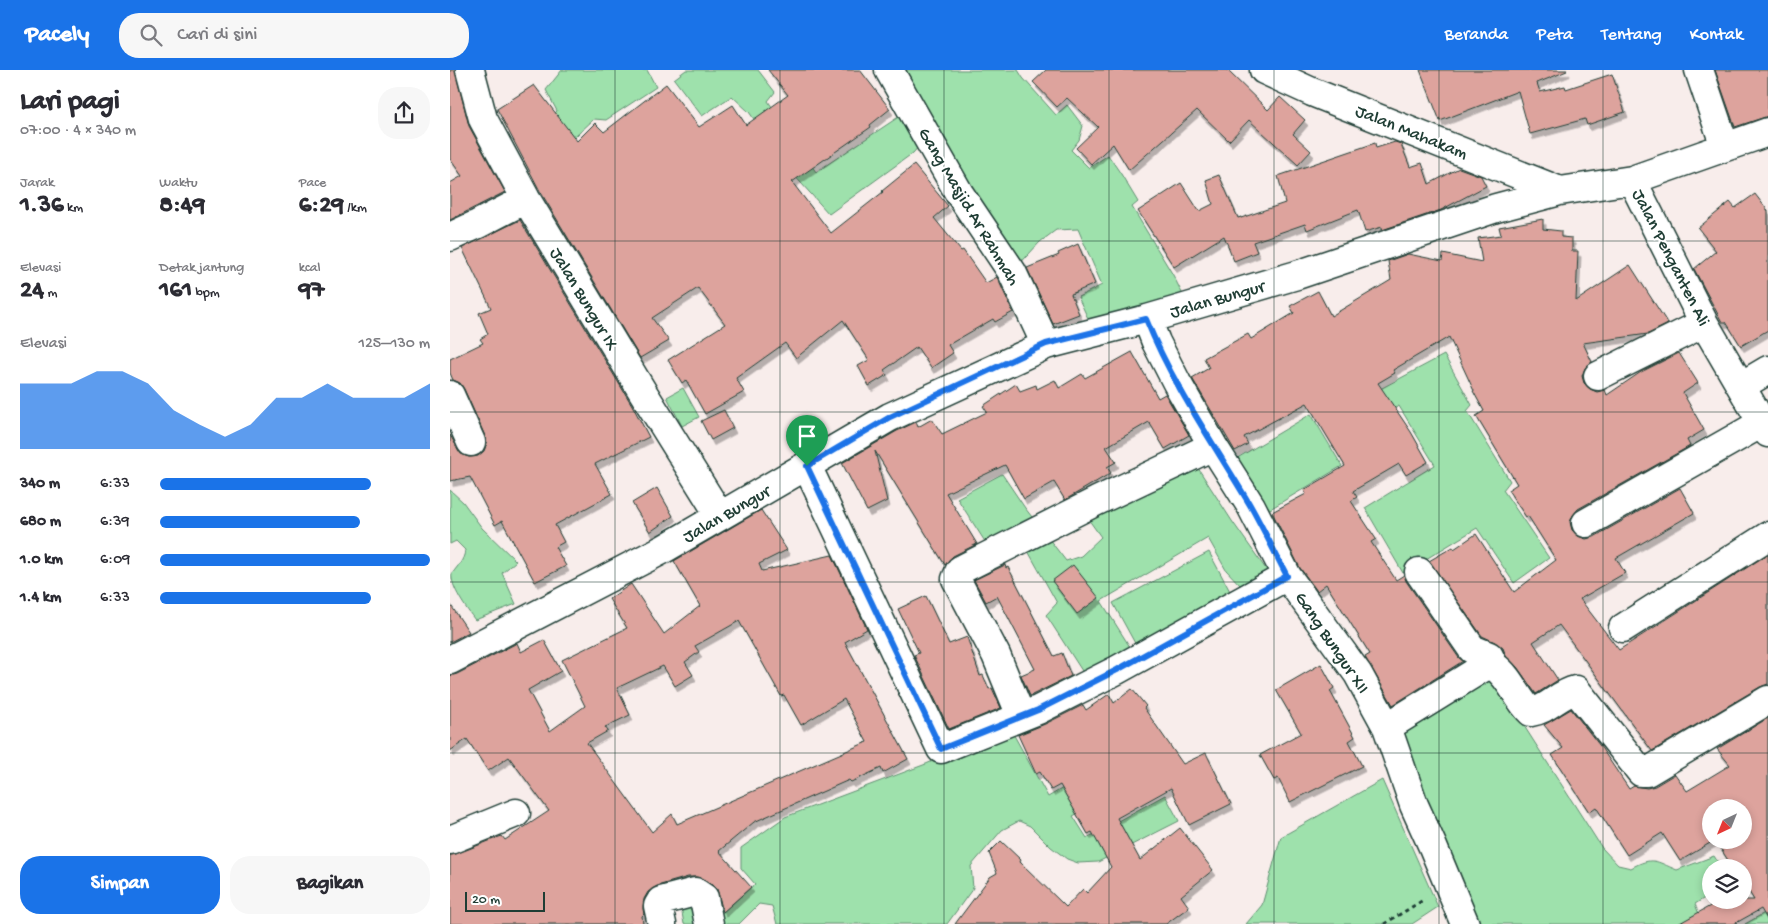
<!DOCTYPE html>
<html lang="id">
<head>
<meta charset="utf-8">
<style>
	body { margin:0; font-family:"Gochi Hand",sans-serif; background:#f7f7f7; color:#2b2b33; height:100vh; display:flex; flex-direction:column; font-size:19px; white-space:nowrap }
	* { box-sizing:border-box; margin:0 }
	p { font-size:16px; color:#7c7c81 }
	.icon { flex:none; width:28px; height:28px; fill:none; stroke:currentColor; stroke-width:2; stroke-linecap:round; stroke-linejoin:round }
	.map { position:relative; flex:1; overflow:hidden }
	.drawer { display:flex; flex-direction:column; background:#fff; width:450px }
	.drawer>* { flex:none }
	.needle { width:32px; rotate:223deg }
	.controls { position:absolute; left:1252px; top:729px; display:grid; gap:10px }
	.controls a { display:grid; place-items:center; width:50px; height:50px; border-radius:50%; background:#fff; box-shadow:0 2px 8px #0003; font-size:25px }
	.scale { position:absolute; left:15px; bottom:12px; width:80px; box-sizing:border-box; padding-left:5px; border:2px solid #1f3d34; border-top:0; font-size:14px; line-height:18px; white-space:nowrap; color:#1f3d34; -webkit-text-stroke:4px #fff; paint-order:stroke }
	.pin { position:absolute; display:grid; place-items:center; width:42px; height:42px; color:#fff; margin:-51px -21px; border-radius:50% 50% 50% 0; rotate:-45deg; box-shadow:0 0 5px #0007 }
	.pin .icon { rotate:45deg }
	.round { display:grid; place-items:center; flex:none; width:52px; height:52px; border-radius:20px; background:#f7f7f7 }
	.summary { display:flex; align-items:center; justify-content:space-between; height:85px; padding:0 20px }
	h1 { font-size:28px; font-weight:700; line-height:38px }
	.figures { display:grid; grid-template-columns:repeat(3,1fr); gap:8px; height:85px; padding:5px 20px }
	.figures div { display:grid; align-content:center }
	.figures b { font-size:25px; font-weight:700 }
	.figures small { font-size:14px; font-weight:400 }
	.figures p { font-size:14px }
	.chart { height:140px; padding:10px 20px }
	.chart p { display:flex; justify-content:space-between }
	.chart svg { width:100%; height:90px; margin-top:5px; fill:#1a73e8; opacity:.7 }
	.primary-button { display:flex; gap:10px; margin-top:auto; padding:10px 20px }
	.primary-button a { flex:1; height:58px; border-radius:20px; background:#1a73e8; color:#fff; font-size:20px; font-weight:700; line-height:58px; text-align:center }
	.primary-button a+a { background:#f7f7f7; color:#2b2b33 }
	ul { padding:0 20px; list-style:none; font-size:16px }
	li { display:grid; grid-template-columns:80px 60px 1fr; align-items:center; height:38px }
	li i { height:12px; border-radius:6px; background:#1a73e8 }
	header { display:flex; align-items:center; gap:30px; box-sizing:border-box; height:70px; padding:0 25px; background:#1a73e8; color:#fff }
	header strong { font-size:24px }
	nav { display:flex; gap:28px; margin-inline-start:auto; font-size:18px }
	.search { width:350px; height:45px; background:#f7f7f7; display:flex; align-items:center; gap:12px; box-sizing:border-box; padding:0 18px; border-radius:20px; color:#7c7c81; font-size:19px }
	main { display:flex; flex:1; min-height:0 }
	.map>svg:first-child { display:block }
	.green { fill:#9ee1ac; stroke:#5e8f70 }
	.building { fill:#dda39d; stroke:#1f3d34; fill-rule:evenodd; filter:url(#shadow) }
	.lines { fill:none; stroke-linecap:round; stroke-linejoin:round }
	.minor-casing { stroke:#1f3d34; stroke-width:31 }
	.path { stroke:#1f3d34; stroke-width:3; stroke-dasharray:4 4; stroke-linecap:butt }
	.minor { stroke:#fff; stroke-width:28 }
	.route-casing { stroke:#fff; stroke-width:10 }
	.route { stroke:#1a73e8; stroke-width:6 }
	.grid { fill:none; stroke:#1f3d34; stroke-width:1; stroke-opacity:0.55 }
	.labels { text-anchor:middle; stroke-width:4; stroke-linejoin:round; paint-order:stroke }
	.street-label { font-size:18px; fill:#1f3d34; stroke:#fff }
</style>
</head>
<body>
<header>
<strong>Pacely</strong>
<div class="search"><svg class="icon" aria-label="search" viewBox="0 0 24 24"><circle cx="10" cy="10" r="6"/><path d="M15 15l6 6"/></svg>Cari di sini</div>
<nav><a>Beranda</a><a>Peta</a><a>Tentang</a><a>Kontak</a></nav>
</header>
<main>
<section class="drawer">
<div class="summary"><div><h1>Lari pagi</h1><p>07:00 · 4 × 340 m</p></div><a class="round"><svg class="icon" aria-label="share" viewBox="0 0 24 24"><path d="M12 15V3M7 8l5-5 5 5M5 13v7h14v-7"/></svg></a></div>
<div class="figures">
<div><p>Jarak</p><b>1.36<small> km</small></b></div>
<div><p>Waktu</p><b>8:49</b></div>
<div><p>Pace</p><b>6:29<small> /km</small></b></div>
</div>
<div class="figures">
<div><p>Elevasi</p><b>24<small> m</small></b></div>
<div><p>Detak jantung</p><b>161<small> bpm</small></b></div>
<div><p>kcal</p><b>97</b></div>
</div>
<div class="chart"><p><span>Elevasi</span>125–130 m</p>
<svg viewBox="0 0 160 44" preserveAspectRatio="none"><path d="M0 44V12L10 12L20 12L30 6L40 6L50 12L60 25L70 32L80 38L90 32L100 19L110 19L120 12L130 19L140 19L150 19L160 12V44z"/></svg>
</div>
<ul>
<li><b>340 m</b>6:33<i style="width:78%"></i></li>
<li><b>680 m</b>6:39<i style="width:74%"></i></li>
<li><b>1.0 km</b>6:09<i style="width:100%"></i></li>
<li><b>1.4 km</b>6:33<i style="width:78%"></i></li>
</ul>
<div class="primary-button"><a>Simpan</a><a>Bagikan</a></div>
</section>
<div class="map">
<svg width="1318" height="854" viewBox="0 0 1318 854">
	<defs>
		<filter id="shadow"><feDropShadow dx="3" dy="5.5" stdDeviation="0" flood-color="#0004"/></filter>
	</defs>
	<rect width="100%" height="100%" fill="#f8edeb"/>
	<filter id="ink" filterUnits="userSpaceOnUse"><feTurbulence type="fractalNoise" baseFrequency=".02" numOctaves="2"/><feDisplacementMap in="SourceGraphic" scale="10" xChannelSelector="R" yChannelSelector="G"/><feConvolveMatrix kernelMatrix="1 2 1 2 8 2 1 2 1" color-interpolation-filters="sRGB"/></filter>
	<g filter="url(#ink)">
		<path class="green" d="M 112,0 L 197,0 L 206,17 L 156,50 L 144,49 L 111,80 L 95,53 L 107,41 L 96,20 Z
			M 236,0 L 308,0 L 325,22 L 318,31 L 366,102 L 450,46 L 470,75 L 463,83 L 379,144 L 342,103 L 299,42 L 282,26 L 252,46 L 224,9 Z
			M 450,0 L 568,0 L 573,8 L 606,45 L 617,35 L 633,56 L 629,70 L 621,80 L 639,98 L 658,85 L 671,104 L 688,132 L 682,137 L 723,205 L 734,227 L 642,257 L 628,227 L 652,215 L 628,159 L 606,160 L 590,172 L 565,199 Z
			M 994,285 L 1022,335 L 1017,341 L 1060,411 L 1053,420 L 1099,488 L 1064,513 L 1027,458 L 953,503 L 915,438 L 985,395 L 949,336 L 932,345 L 919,325 Z
			M 233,318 L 249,347 L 232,356 L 217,327 Z
			M 861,344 L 892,396 L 810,445 L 779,393 Z
			M 735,378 L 782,451 L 818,502 L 791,516 L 776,500 L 758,468 L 651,531 L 680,577 L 634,604 L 596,545 L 607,533 L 573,472 L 543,484 L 507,428 L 552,404 L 575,438 L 616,491 L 631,486 L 651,467 L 626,432 Z
			M 0,420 L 13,432 L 32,458 L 66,491 L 52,503 L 66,534 L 25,550 C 17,540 0,516 2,504 C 8,495 14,491 15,480 L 6,471 L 0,474 Z
			M 759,482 L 782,525 L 687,577 L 663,533 Z
			M 1044,609 L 1152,778 L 1168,795 L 1181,798 C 1203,786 1205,791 1227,800 L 1264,786 L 1271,797 L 1261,798 L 1261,824 L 1245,834 L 1253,854 L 1024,854 L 947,662 L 954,650 Z
			M 560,658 L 598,727 L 638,703 L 654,729 L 623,746 L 637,768 L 715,725 L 729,751 L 648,792 L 628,793 L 617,789 L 601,777 L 580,756 L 569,751 L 552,760 L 521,796 L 523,818 L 497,854 L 327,854 L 322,836 L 309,834 L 289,854 L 234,854 L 231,837 L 240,824 L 263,851 L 305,814 L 291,798 L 291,778 L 335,747 L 476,694 Z
			M 932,710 L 988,837 L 962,854 L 796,854 L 812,835 L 831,767 Z
			M 1318,841 L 1318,854 L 1295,854 Z"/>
		<path class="building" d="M 0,0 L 5,0 L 19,56 L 55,122 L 0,150 L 0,113 L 12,106 L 0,89 Z
			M 318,0 L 410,0 L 440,39 L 420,55 L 421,57 L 342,112 L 381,163 L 433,122 L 432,121 L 464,95 L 498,136 L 484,148 L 511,181 L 513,180 L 536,213 L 547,207 L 563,242 L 545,252 L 543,249 L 498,275 L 503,283 L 481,298 L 467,277 L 434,300 L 437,305 L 419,316 L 408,296 L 419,290 L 393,250 L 346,288 L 335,273 L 286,308 L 294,322 L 255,344 L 236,310 L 232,313 L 218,290 L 275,254 L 248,218 L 202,248 L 219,271 L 190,288 L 90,121 L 47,39 L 84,15 L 127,71 L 145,53 L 154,62 L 216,14 L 249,57 L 283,35 L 296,55 L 338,25 Z
			M 596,0 L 777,0 L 818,40 L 830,27 L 855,50 L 843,64 L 861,81 L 848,95 L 799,50 L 779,71 L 747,40 L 679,100 L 663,74 L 641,94 L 626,78 L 648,57 L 617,28 L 607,37 L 583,12 Z
			M 970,0 L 1117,0 L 1117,1 L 1087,13 L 1090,22 L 1115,16 L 1116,19 L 1162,4 L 1175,42 L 1137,55 L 1135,49 L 1080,64 L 1068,21 L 990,51 Z
			M 1265,0 L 1318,0 L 1318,46 L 1285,57 Z
			M 945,72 L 951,74 L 960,97 L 972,93 L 979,114 L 1009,98 L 1031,106 L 1036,116 L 991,140 L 932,160 L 932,157 L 915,162 L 908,140 L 857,160 L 855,154 L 803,172 L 807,182 L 784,191 L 774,166 L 724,197 L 688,141 L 731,113 L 749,141 L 763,134 L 756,110 L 769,105 L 788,148 L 791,147 L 791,148 L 835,133 L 828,106 L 925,73 L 926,78 Z
			M 1305,124 L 1318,141 L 1318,260 L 1291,276 L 1276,252 L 1272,252 L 1244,199 L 1266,181 L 1248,158 L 1280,132 L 1285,138 Z
			M 1093,149 L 1093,159 L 1111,161 L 1111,167 L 1122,168 L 1122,181 L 1128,181 L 1126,231 L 1180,195 L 1218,254 L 1198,264 L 1133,273 L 1142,292 L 1135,298 L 1132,306 L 1134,313 L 1140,319 L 1147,322 L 1155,320 L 1157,325 L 1191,302 L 1229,283 L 1248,313 L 1233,323 L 1254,360 L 1237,370 L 1240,376 L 1128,439 L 1123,445 L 1120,452 L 1122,460 L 1128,466 L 1136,469 L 1144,467 L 1230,418 L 1244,443 L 1166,488 L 1175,503 L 1130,529 L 1169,580 L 1318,484 L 1318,614 L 1310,617 L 1202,681 L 1109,555 L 1083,572 L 1108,610 L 1086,624 L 1067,597 L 1056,586 L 1053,578 L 1045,572 L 1032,566 L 979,491 L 1003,477 L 1004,479 L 1026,464 L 1064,522 L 1106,490 L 1078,446 L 1076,447 L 1058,420 L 1067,414 L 1026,346 L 1034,341 L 1023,321 L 1024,321 L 999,267 L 943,300 L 945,303 L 928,313 L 961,362 L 978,392 L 956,405 L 949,394 L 903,421 L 907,427 L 901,431 L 926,469 L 921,472 L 946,510 L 954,505 L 956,511 L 1009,588 L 1013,591 L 943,635 L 915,587 L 920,584 L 876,514 L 867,521 L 850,498 L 822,442 L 856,424 L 854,420 L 895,396 L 857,333 L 794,367 L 798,374 L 785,381 L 742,308 L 759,298 L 754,288 L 798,264 L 801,269 L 844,243 L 840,236 L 868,221 L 881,246 L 941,210 L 938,191 L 958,184 L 992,191 L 993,184 L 1032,192 L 1028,168 L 1051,165 L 1049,157 Z
			M 70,150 L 182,335 L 199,367 L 145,394 L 162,424 L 105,455 L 114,472 L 105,477 L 116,496 L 85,512 L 52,451 L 45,455 L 20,407 L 0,411 L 0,365 L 11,384 L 19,387 L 28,386 L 34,381 L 37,373 L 35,366 L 14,319 L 10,313 L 3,310 L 0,303 L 0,289 L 33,273 L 30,269 L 38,264 L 29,243 L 41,238 L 12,178 Z
			M 628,174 L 645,214 L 621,224 L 629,244 L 603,254 L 577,198 L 609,185 L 608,183 Z
			M 682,282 L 708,328 L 715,324 L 739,365 L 715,379 L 699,352 L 656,377 L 666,392 L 657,397 L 661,403 L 615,430 L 604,412 L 574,429 L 555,395 L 496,423 L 527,474 L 503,486 L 495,495 L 425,381 L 437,431 L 417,441 L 392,393 L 447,361 L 466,352 L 468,357 L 482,349 L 492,364 L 537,342 L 533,336 L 566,314 L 570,321 L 586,315 L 587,319 L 605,310 L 609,318 L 632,304 L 635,308 Z
			M 274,340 L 283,358 L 261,370 L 251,351 Z
			M 207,418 L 223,446 L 200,462 L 182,433 Z
			M 311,440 L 337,480 L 309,494 L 312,501 L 382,485 L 417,559 L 395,572 L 458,689 L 433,703 L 431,698 L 401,712 L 399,710 L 304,752 L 269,781 L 301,817 L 273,842 L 267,819 L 254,809 L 247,807 L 238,807 L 207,816 L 198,822 L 194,829 L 193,839 L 194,844 L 192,846 L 193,854 L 0,854 L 0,785 L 6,784 L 49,767 L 52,766 L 55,770 L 99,741 L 59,687 L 38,701 L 17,669 L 0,681 L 0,606 L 7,604 L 67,573 L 71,582 L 94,570 L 111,601 L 78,620 L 100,661 L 135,636 L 112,590 L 177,558 L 159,529 L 181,514 L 214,564 L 250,536 L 224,491 ZM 289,551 L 331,626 L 334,625 L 351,655 L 394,629 L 417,672 L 227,754 L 222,744 L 202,762 L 137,673 L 158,661 L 155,657 L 180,645 L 167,618 L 213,596 L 225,616 L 243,605 L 235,592 L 249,582 L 245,576 Z
			M 555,495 L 556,498 L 558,497 L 604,586 L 612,583 L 621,606 L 580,626 L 571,605 L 585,599 L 547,526 L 536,532 L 524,510 Z
			M 623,495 L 649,528 L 627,544 L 602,511 Z
			M 476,526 L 499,574 L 517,567 L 530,606 L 533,605 L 539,619 L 542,618 L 551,638 L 499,659 L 464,585 L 469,583 L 448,539 Z
			M 0,534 L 19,562 L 0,572 Z
			M 871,594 L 884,618 L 880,621 L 905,667 L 899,671 L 912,696 L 840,732 L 828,708 L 824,710 L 810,685 L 851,663 L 826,620 Z
			M 682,619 L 696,636 L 694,638 L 733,694 L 756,683 L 781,734 L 739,755 L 721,718 L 667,748 L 690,790 L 730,758 L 763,800 L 731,826 L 739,837 L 716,854 L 505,854 L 540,807 L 547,803 L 539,783 L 551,771 L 571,790 L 570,792 L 616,837 L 633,819 L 637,823 L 661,797 L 642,762 L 638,764 L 610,715 L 601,720 L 590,702 L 586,704 L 568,665 L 595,654 L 633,635 L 636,640 L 659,624 L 664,633 Z
			M 1121,639 L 1150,676 L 1179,719 L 1184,716 L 1197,718 L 1205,716 L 1225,704 L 1237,721 L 1280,695 L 1267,679 L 1318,648 L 1318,851 L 1311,839 L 1284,854 L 1228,854 L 1271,830 L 1304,830 L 1294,814 L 1294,798 L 1283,798 L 1265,770 L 1230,791 L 1212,763 L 1177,785 L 1146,737 L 1139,742 L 1102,685 L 1113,678 L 1094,655 ZM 1261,738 L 1294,738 L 1294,770 L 1261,770 Z"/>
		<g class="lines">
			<defs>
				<path id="minor" d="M 20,0 L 33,49 L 76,129 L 194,324 L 270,446
					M 439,0 L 509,123 L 562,202 L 596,275
					M 814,0 L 862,22 L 1110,121
					M 1249,0 L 1275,77
					M 1182,110 L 1254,253 L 1318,363
					M 0,167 L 28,154 L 76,129
					M 697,249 L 706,272 L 727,313 L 763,376 L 801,436 L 837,506 L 908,604 L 937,657 L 964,735 L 983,777 L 1015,854
					M 1148,306 L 1254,253
					M 1291,316 L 1318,300
					M 0,325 L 21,372
					M 357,396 L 491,679 L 588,640 L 667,600 L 837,506
					M 1136,453 L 1312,353
					M 969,502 L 1022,579 L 1039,586 L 1044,596
					M 1173,558 L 1318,466
					M 0,590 L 212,480 L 440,347 L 596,275 L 697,249 L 847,205 L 1046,138 L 1110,121 L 1182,110 L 1318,62
					M 571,646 L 546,585 L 506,509 L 510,500 L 647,431 L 763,376
					M 937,657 L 1034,597 L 1044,596 C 1061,608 1067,629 1081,642 C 1098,640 1108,624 1126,620 L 1191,702 L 1197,702 L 1318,630
					M 0,770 L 66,743
					M 212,854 L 208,836 L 211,831 L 245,822 L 254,828 L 259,854"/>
			</defs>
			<use href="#minor" class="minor-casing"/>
			<path class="path" d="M 934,854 L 975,829"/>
			<use href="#minor" class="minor"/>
		</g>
	</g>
	<g class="lines" filter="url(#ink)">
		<defs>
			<path id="route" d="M 696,249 C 723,316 764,374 800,435 C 813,458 825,483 837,506 L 667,600 L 588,640 L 491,679 L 357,396 L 440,347 L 596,274 Z"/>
		</defs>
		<use href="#route" class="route-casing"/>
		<use href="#route" class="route"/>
	</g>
	<path class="grid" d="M 165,0 L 165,854M 330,0 L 330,854M 494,0 L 494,854M 659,0 L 659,854M 824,0 L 824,854M 989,0 L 989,854M 1153,0 L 1153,854M 0,171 L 1318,171M 0,342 L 1318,342M 0,512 L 1318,512M 0,683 L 1318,683"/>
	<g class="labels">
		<g class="street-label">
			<text transform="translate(962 61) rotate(22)" y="6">Jalan Mahakam</text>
			<text transform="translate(520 136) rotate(59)" y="6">Gang Masjid Ar Rahmah</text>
			<text transform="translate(1222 187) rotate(63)" y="6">Jalan Penganten Ali</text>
			<text transform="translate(135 228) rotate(59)" y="6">Jalan Bungur IX</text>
			<text transform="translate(767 228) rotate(-16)" y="6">Jalan Bungur</text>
			<text transform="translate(276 443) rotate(-30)" y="6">Jalan Bungur</text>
			<text transform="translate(883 572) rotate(56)" y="6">Gang Bungur XII</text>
		</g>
	</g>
</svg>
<div class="controls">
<a><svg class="needle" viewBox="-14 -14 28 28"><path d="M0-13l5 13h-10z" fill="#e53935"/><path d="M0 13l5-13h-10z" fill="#7c7c81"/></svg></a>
<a><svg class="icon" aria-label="layers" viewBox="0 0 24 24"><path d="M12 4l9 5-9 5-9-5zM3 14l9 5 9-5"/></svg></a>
</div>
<div class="scale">20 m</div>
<div class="pin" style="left:357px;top:396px;background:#1e9e55"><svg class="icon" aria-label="arrive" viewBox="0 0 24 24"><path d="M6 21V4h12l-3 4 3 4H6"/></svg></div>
</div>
</main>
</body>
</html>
